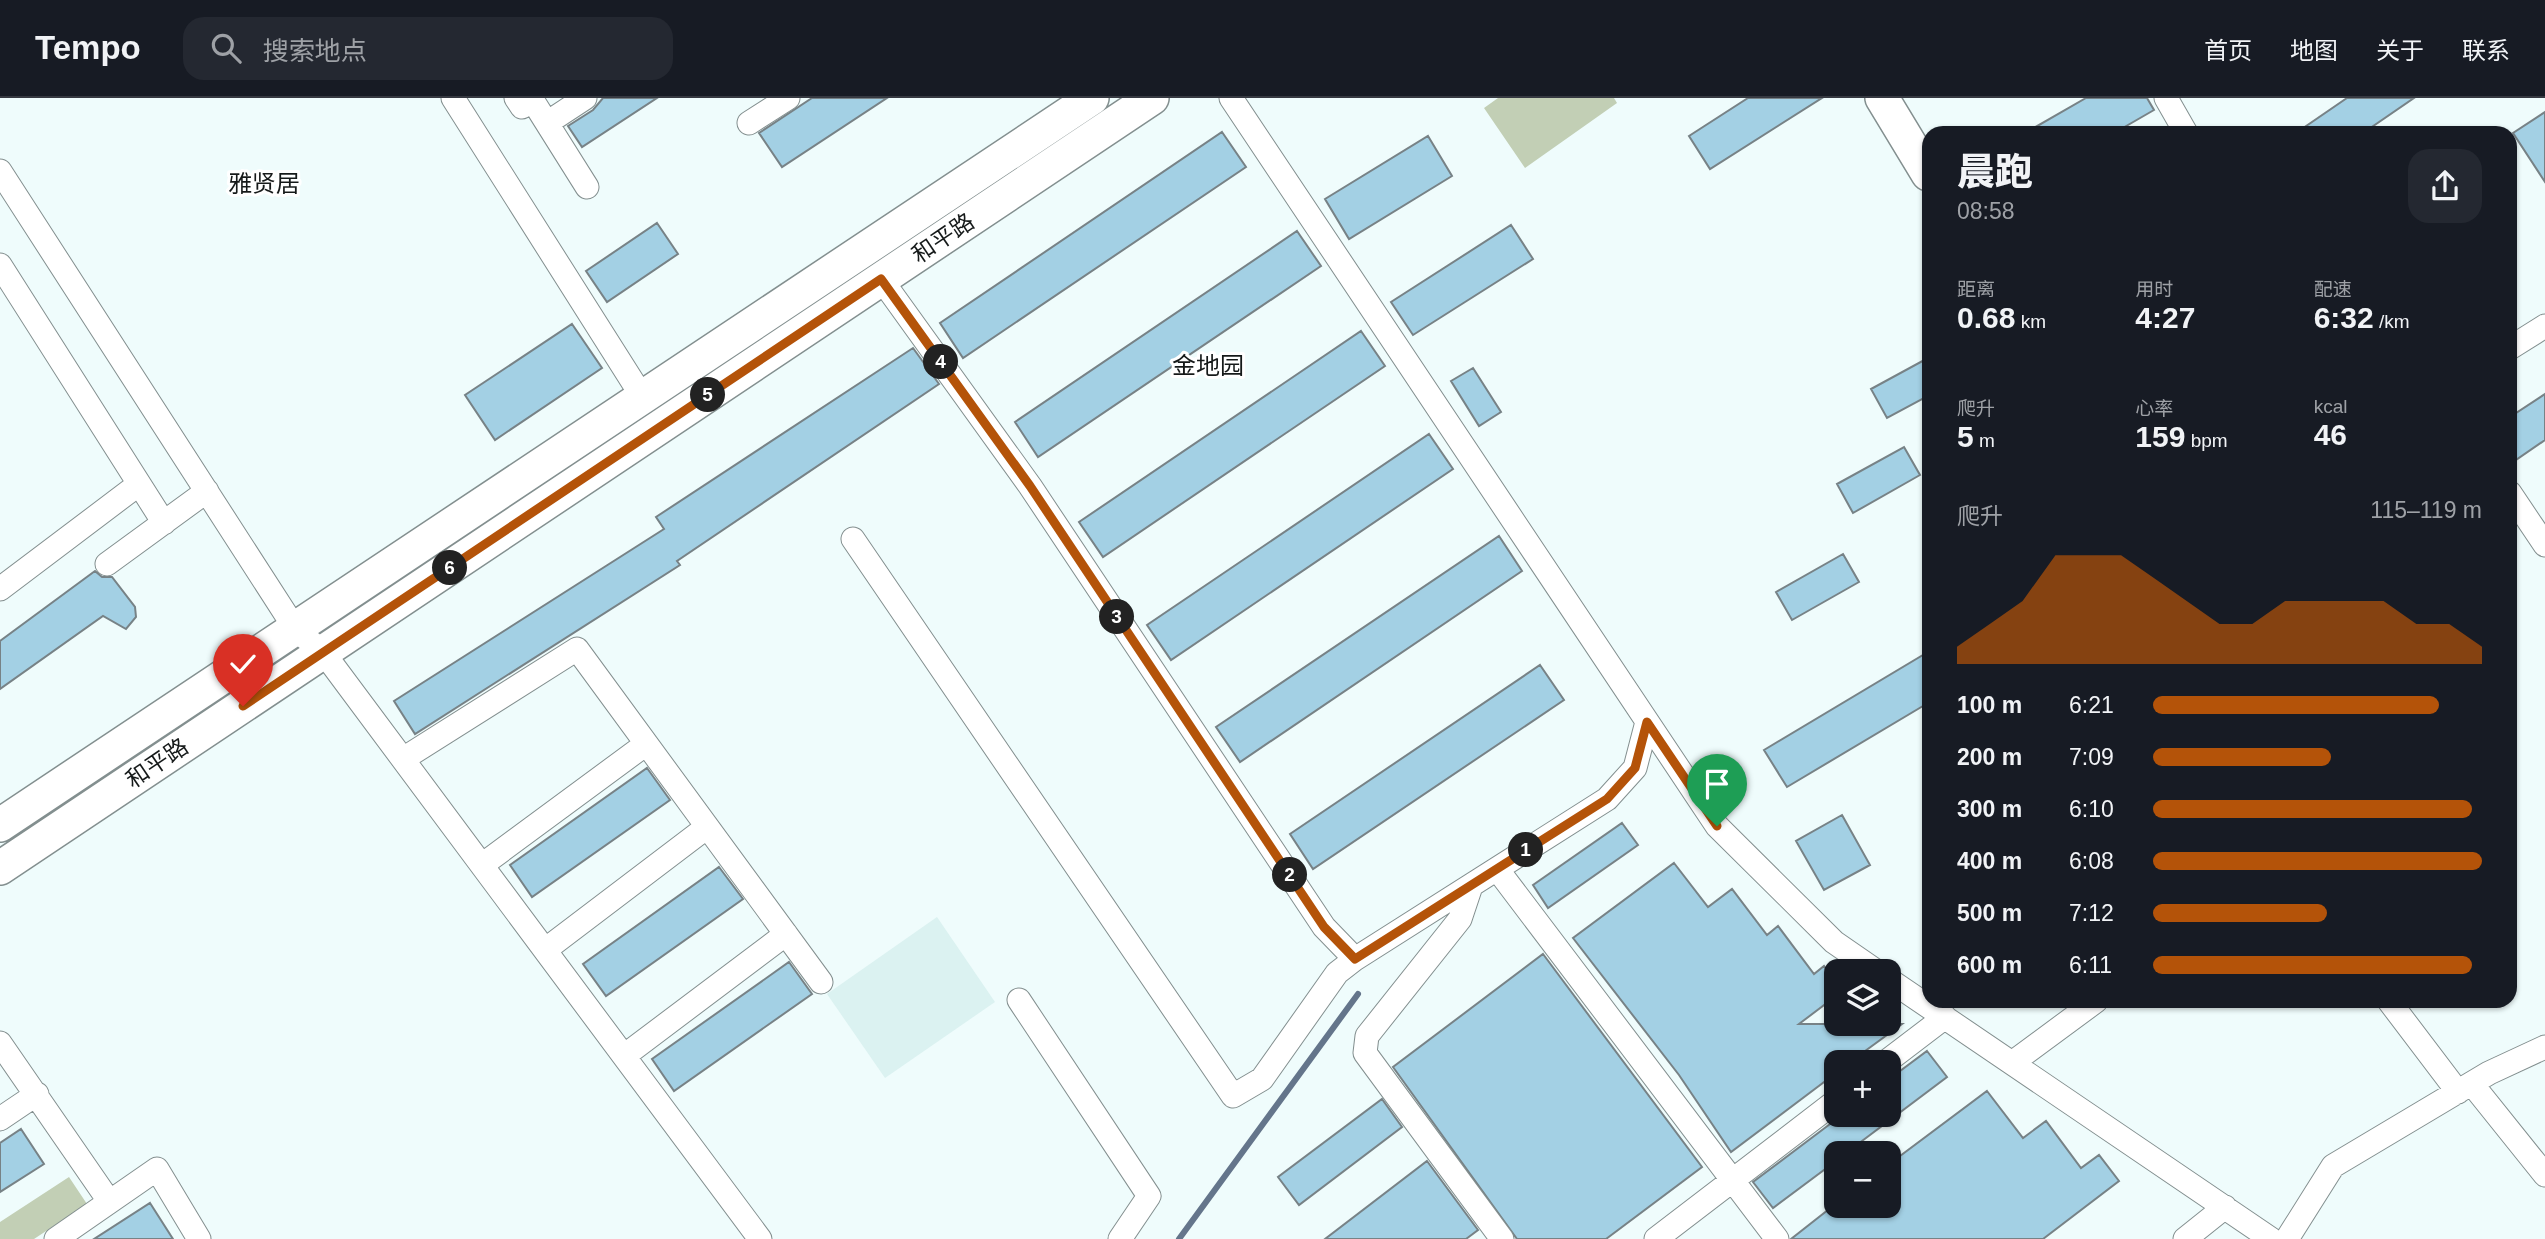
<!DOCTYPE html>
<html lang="zh">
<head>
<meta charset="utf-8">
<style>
	body { margin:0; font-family:Helvetica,"Noto Sans SC",sans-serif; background:#242831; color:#f1f3f6; height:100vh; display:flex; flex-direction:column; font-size:26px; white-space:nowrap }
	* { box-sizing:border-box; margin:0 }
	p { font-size:23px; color:#9ea1a6 }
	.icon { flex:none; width:38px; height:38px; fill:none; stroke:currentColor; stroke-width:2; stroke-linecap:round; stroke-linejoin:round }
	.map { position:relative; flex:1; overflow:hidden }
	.drawer { position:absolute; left:1922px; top:28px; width:595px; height:882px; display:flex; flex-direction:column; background:#171b24; border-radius:21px; box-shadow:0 2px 5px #0004 }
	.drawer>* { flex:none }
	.fabs { position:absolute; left:1824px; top:861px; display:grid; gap:14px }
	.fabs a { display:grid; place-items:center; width:77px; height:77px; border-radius:14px; background:#171b24; box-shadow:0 2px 5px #0004; font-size:35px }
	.pin { position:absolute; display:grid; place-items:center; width:60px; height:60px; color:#fff; margin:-72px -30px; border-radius:50% 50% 50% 0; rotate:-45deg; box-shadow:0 0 7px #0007 }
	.pin .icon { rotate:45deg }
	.km { position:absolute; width:35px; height:35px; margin:-18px; border-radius:50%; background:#222; color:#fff; font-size:19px; line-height:35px; text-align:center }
	.round { display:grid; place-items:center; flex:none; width:74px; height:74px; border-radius:21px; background:#242831 }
	.headline { display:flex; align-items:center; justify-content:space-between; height:119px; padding:0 35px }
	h1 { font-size:38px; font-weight:800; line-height:52px }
	.metrics { display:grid; grid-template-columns:repeat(3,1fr); gap:10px; height:119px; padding:7px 35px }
	.metrics div { display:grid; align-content:center }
	.metrics b { font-size:30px; font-weight:800 }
	.metrics small { font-size:19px; font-weight:400 }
	.metrics p { font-size:19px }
	.chart { height:196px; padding:14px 35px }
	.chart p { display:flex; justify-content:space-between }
	.chart svg { width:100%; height:126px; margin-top:7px; fill:#b45309; opacity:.7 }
	ul { padding:0 35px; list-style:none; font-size:23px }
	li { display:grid; grid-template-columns:112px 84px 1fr; align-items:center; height:52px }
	li i { height:18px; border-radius:9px; background:#b45309 }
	header { display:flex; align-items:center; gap:42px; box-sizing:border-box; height:98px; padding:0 35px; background:#171b24; border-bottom:2px solid #363941 }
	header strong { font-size:33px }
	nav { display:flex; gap:38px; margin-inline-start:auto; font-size:24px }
	.search { width:490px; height:63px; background:#242831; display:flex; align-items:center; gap:18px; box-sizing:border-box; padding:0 24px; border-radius:21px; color:#9ea1a6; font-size:26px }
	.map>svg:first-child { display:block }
	.built { fill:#dbf2f1 }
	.green { fill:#c2cfb5 }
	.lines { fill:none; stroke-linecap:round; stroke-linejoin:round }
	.stream { stroke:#64758b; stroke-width:6 }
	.building { fill:#a3d0e4; stroke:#778286; stroke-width:2 }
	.street-casing { stroke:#838f8f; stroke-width:25 }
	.secondary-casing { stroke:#838f8f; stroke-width:36 }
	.street { stroke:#fff; stroke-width:23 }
	.secondary { stroke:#fff; stroke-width:33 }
	.route-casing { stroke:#fff; stroke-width:14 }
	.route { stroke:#b45309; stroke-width:9 }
	.labels { text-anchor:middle; stroke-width:6; stroke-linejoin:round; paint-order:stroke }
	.street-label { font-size:23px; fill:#151919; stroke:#fff }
	.neighbourhood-label { font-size:24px; fill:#151919; stroke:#fff }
</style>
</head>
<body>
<header>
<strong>Tempo</strong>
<div class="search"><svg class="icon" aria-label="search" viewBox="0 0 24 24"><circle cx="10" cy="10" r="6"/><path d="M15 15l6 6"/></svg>搜索地点</div>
<nav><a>首页</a><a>地图</a><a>关于</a><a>联系</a></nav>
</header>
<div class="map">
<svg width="2545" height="1141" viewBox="0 0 2545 1141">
	<rect width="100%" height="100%" fill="#effcfc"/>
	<path class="built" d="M 937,819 L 995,904 L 885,980 L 827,896 Z"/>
	<path class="green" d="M 1498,0 L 1614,0 L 1617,5 L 1525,70 L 1484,10 Z
		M 69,1079 L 87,1106 L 34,1141 L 0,1141 L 0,1124 Z"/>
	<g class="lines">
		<path class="stream" d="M 1179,1141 L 1358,896"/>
	</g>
	<path class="building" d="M 603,0 L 657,0 L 582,49 L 568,28 L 593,12 Z
		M 812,0 L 887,0 L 782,69 L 759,35 Z
		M 1748,0 L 1822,0 L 1710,71 L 1689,38 Z
		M 2086,0 L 2147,0 L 2154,12 L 2114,35 L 2025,35 Z
		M 2347,0 L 2414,0 L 2363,35 L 2296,35 Z
		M 2545,14 L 2545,84 L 2513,35 Z
		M 1222,34 L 1246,69 L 963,260 L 940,225 Z
		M 1428,38 L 1452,78 L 1349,141 L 1325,101 Z
		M 657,125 L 678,156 L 607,204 L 586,173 Z
		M 1511,127 L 1533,161 L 1413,237 L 1391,204 Z
		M 1297,133 L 1321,168 L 1038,359 L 1015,324 Z
		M 572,226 L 602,270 L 495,342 L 465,297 Z
		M 1361,233 L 1385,268 L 1103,459 L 1079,424 Z
		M 913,250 L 939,286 L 677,463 L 680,467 L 415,636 L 394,603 L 664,431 L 656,419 Z
		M 1928,260 L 1928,298 L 1887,320 L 1871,291 Z
		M 1473,270 L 1501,314 L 1479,328 L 1451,283 Z
		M 2545,296 L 2545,342 L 2510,366 L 2510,319 Z
		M 1429,336 L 1453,371 L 1171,562 L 1147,527 Z
		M 1904,349 L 1920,377 L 1853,415 L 1837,386 Z
		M 1499,438 L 1522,473 L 1240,664 L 1216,629 Z
		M 1843,456 L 1859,484 L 1792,522 L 1776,494 Z
		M 95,473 L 102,479 L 112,479 L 135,509 L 136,519 L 126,531 L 103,518 L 0,591 L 0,543 Z
		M 1928,554 L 1928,605 L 1787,689 L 1764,652 Z
		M 1540,567 L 1564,602 L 1313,771 L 1290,736 Z
		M 647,670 L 670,702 L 532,799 L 510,767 Z
		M 1842,717 L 1870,767 L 1824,792 L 1796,743 Z
		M 1622,725 L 1638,747 L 1548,810 L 1533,787 Z
		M 1674,765 L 1708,809 L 1732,791 L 1767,837 L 1778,828 L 1814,876 L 1824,868 L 1836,884 L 1836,898 L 1799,926 L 1902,926 L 1850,964 L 1836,964 L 1836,975 L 1731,1054 L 1679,977 L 1573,840 Z
		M 719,769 L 743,801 L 606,898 L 583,866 Z
		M 1543,856 L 1702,1069 L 1606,1141 L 1517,1141 L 1393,969 Z
		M 789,864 L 812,896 L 674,993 L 652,961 Z
		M 1927,953 L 1947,979 L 1846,1055 L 1836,1055 L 1836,1063 L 1773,1110 L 1753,1084 L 1842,1017 L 1888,1017 L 1888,982 Z
		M 1987,993 L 2023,1040 L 2046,1023 L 2081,1070 L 2099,1057 L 2119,1083 L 2043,1141 L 1791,1141 L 1833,1108 L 1888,1108 L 1888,1067 Z
		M 1382,1001 L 1402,1029 L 1299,1107 L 1278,1079 Z
		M 21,1031 L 44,1066 L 0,1094 L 0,1045 Z
		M 1427,1063 L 1478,1132 L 1466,1141 L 1325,1141 Z
		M 150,1105 L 173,1141 L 94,1141 Z"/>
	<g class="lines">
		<defs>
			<path id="street" d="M 453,0 L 643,300
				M 516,0 L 522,9 L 533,3 L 587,89
				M 1231,0 L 1717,728 L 1834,844 L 1876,873
				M 2166,0 L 2186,35
				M 547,25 L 585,0
				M 749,25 L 788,0
				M 0,73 L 296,532 L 323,554 L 760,1141
				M 0,167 L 164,425
				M 2510,250 L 2545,228
				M 2510,395 L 2545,447
				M 853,441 L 1233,998 L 1262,981 L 1337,875 L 1355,861 L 1324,829 L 1030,388 L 881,181
				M 107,466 L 207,393
				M 0,491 L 139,386
				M 403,661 L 577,551 L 821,884
				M 482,767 L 646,646
				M 1497,771 L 1777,1141
				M 1471,788 L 1460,821 L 1367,938 L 1365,955 L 1502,1141
				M 545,852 L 707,729
				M 1355,861 L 1607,701 L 1635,670 L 1647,624
				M 1888,881 L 2271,1141
				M 1019,902 L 1149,1098 L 1120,1141
				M 2389,903 L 2458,994
				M 0,945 L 109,1103
				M 624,958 L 786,836
				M 1886,964 L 1945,919
				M 2012,965 L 2096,903
				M 2472,986 L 2545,1077
				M 0,1021 L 37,996
				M 56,1141 L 157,1071 L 199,1141
				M 1656,1141 L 1836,1003
				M 2185,1141 L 2225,1109
				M 2287,1141 L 2333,1068 L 2489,975 L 2545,949"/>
			<path id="secondary" d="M 1882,0 L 1928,76
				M 0,727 L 1092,0
				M 0,770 L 1152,0"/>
		</defs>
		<use href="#street" class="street-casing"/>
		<use href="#secondary" class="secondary-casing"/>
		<use href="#street" class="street"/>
		<use href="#secondary" class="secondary"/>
	</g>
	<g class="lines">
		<defs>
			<path id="route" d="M 243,608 L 881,181 L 1030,388 L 1324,829 L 1355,861 L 1607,701 L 1635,670 L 1647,624 L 1717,728"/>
		</defs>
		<use href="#route" class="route-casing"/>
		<use href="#route" class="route"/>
	</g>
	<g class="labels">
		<g class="street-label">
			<text transform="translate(943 140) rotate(-34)" y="8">和平路</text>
			<text transform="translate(157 665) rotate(-34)" y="8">和平路</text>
		</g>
		<g class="neighbourhood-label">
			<text x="264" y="94">雅贤居</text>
			<text x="1208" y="276">金地园</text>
		</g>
	</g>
</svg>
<div class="fabs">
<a><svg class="icon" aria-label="layers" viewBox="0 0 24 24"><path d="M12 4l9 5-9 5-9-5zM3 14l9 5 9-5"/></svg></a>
<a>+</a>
<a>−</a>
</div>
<div class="pin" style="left:1717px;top:728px;background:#1e9e55"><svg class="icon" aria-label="arrive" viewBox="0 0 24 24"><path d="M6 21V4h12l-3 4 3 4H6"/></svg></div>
<div class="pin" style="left:243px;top:608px;background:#d93025"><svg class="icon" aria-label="check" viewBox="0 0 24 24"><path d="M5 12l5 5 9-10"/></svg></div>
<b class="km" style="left:1526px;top:752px">1</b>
<b class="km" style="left:1290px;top:777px">2</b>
<b class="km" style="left:1117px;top:519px">3</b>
<b class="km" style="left:941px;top:264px">4</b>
<b class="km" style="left:708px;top:297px">5</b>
<b class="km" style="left:450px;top:470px">6</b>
<section class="drawer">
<div class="headline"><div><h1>晨跑</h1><p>08:58</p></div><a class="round"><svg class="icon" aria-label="share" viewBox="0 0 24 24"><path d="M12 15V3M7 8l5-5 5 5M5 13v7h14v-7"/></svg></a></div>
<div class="metrics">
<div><p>距离</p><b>0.68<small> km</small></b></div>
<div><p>用时</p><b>4:27</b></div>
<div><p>配速</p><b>6:32<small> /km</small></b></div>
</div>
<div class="metrics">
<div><p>爬升</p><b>5<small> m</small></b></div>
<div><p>心率</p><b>159<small> bpm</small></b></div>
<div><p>kcal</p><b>46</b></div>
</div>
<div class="chart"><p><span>爬升</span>115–119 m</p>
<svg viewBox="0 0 160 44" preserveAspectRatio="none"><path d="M0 44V38L10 30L20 22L30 6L40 6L50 6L60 14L70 22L80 30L90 30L100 22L110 22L120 22L130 22L140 30L150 30L160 38V44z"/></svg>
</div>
<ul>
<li><b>100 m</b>6:21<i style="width:87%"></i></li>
<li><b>200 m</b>7:09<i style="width:54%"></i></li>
<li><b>300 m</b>6:10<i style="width:97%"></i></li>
<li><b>400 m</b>6:08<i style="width:100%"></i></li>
<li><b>500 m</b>7:12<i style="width:53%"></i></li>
<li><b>600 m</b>6:11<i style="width:97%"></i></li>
</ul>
</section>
</div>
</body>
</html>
